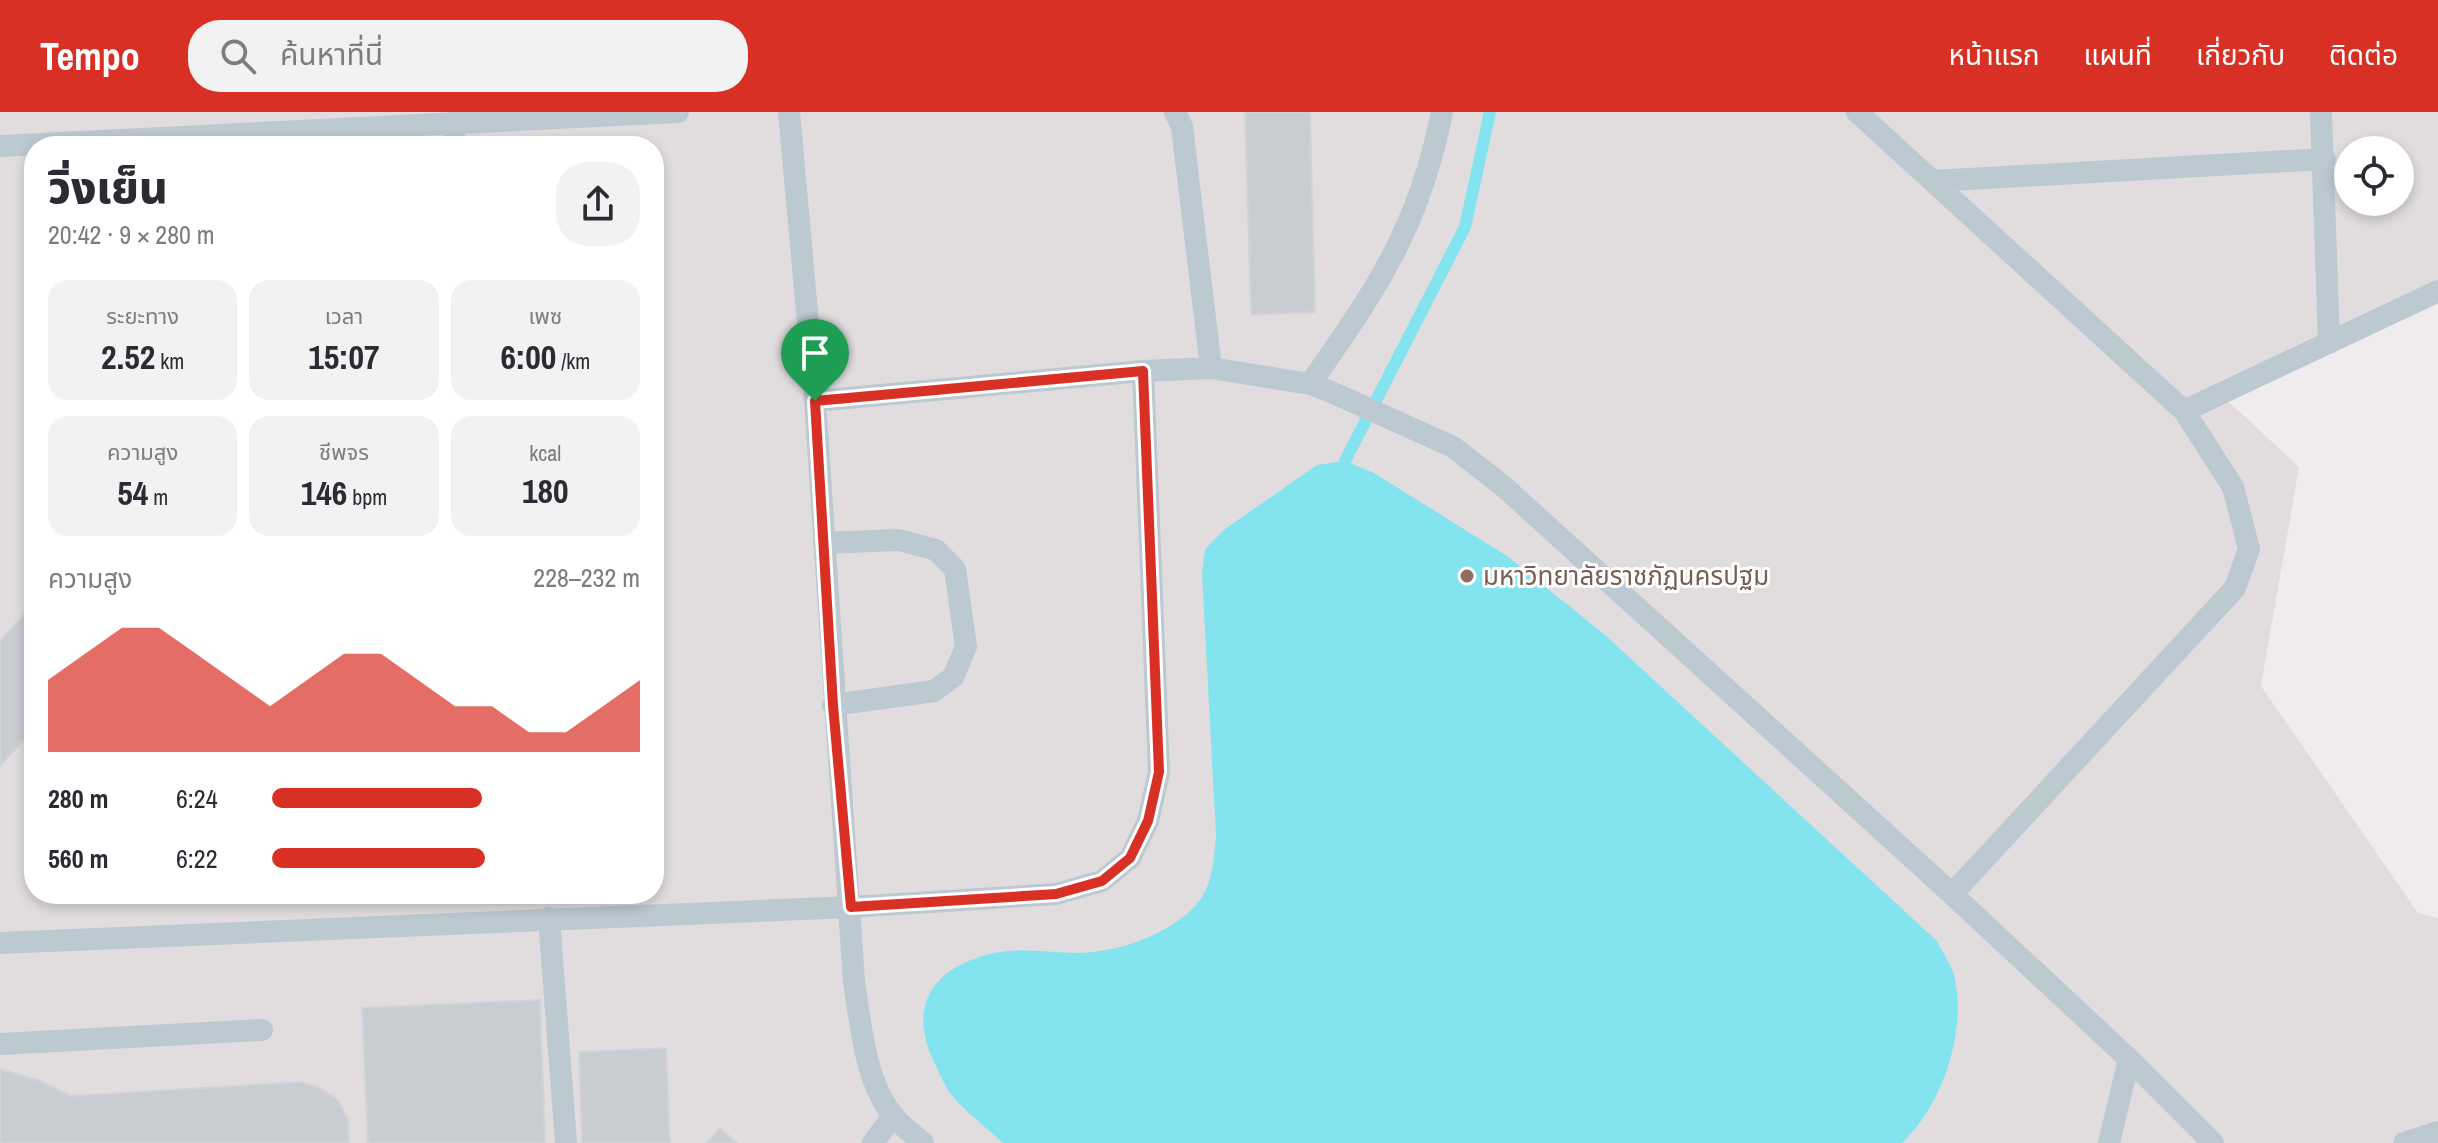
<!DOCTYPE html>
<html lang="th">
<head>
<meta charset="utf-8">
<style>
	body { margin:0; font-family:"Archivo Narrow","Noto Sans Thai",sans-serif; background:#f2f2f3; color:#2b2b33; height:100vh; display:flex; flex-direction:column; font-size:30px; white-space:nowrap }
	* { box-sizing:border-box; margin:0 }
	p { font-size:26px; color:#7c7c81 }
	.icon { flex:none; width:44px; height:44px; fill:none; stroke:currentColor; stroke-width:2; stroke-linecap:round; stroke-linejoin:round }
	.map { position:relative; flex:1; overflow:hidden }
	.panel { position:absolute; left:24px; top:24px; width:640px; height:768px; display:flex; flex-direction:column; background:#fff; border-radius:32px; box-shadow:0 4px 12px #0003 }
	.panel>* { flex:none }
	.controls { position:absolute; left:2334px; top:24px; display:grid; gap:16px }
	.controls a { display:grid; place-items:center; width:80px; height:80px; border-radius:50%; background:#fff; box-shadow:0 4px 12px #0003; font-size:40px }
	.pin { position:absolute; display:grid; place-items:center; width:68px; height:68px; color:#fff; margin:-82px -34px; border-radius:50% 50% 50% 0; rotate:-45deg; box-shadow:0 0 8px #0007 }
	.pin .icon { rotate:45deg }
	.round { display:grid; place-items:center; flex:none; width:84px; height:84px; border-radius:32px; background:#f2f2f3 }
	.overview { display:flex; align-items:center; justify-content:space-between; height:136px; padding:0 24px }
	h1 { font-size:44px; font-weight:800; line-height:60px }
	.stats { display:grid; grid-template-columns:repeat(3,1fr); gap:12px; height:136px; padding:8px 24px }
	.stats div { display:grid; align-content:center; border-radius:20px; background:#f2f2f3; text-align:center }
	.stats b { font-size:34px; font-weight:800 }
	.stats small { font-size:22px; font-weight:400 }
	.stats p { font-size:22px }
	.chart { height:224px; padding:16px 24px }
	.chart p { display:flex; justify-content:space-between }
	.chart svg { width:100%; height:144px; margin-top:8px; fill:#d93025; opacity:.7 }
	ul { padding:0 24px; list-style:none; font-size:26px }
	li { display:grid; grid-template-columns:128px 96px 1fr; align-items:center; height:60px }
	li i { height:20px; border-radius:10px; background:#d93025 }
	header { display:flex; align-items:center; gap:48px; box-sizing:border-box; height:112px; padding:0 40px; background:#d93025; color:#fff }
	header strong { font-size:38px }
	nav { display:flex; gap:44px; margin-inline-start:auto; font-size:28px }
	.search { width:560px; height:72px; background:#f2f2f3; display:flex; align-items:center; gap:20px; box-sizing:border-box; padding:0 28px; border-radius:32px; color:#7c7c81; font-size:30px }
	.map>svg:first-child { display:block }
	.education { fill:#e1dddf; fill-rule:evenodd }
	.water { fill:#83e4ef }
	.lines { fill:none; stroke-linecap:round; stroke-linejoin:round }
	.stream { stroke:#83e4ef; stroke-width:12 }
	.building { fill:#c9cdd2; stroke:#d0d4d9; stroke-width:2 }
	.service { stroke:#bcc9d0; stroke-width:22 }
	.route-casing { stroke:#fff; stroke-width:16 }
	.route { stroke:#d93025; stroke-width:10 }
	.education-dot { fill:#8d6e63; stroke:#fff; stroke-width:3 }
	.labels { text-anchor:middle; stroke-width:6; stroke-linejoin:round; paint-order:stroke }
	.education-label { font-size:26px; fill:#785e54; stroke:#fff; text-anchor:start }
</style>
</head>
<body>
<header>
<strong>Tempo</strong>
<div class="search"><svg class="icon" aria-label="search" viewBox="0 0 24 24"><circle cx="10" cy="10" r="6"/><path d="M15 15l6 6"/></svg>ค้นหาที่นี่</div>
<nav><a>หน้าแรก</a><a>แผนที่</a><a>เกี่ยวกับ</a><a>ติดต่อ</a></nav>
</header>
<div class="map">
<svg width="2438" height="1031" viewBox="0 0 2438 1031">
	<rect width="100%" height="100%" fill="#f0eced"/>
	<path class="education" d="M 0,0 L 2438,0 L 2438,192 L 2228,289 L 2299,355 L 2261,574 L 2418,801 L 2438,806 L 2438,1031 L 0,1031 ZM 34,34 L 654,34 L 654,782 L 34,782 ZM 2348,38 L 2400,38 L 2400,90 L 2348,90 Z"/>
	<path class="water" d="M 1345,349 L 1374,361 L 1507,444 L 1604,522 L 1937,829 C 1942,840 1951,852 1954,863 C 1968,918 1942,994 1902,1031 L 1003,1031 C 986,1015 964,999 950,981 C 944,973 940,962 936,954 C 907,897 929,857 990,842 C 1022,833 1060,844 1093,840 C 1130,836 1177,818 1200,788 C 1213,770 1214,745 1216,724 L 1202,461 L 1205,437 L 1225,417 L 1317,353 Z"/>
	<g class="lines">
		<path class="stream" d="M 1345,349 L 1465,115 L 1490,0"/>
	</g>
	<path class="building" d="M 1245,0 L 1310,0 L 1315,200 L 1251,203 Z
		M 34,491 L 34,616 L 0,654 L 0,529 Z
		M 540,888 L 545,1031 L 368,1031 L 362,896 Z
		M 666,936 L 670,1031 L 582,1031 L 579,940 Z
		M 0,957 L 40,969 L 71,984 L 300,970 L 320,976 L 338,988 L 348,1008 L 349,1031 L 0,1031 Z
		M 720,1016 L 737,1031 L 707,1031 Z"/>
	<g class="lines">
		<path class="service" d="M 789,0 L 815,289 L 854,870 C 861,914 865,971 895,1006 C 903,1015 914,1023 923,1031
			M 1175,0 L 1182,15 L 1211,256
			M 1857,0 L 2184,299 L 2233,375 L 2249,437 L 2235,476 L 1952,782
			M 2321,0 L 2329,231
			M 453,11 L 455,34
			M 0,34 L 678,0
			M 1933,69 L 2325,47
			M 1310,272 C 1376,178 1419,116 1442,0
			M 815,289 L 1143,259 L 1211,256 L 1310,272 L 1329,279 L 1453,335 L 1502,373 L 1952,782 L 2129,947 L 2213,1031
			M 2184,299 L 2438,179
			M 824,431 L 899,428 L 936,438 L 955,457 L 966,535 L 953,565 L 934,579 L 833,593
			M 549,806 L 566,1031
			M 0,831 L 851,795 L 1056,782 L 1102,769 L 1130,746 L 1148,709 L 1159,660 L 1143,259
			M 0,932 L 262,918
			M 873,1031 L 893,1004
			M 2109,1031 L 2129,947
			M 2404,1031 L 2438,1020"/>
	</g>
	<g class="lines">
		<defs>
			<path id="route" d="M 1143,259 L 1159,660 L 1148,709 L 1130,746 L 1102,769 L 1056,782 L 851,795 L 833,593 L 815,289 Z"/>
		</defs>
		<use href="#route" class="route-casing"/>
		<use href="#route" class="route"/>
	</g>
	<circle class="education-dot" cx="1467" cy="464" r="8"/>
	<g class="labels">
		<g class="education-label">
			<text x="1483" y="473">มหาวิทยาลัยราชภัฏนครปฐม</text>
		</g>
	</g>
</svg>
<div class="controls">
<a><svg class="icon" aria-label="locate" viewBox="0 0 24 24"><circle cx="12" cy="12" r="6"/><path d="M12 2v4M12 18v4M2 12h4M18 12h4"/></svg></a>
</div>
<div class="pin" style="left:815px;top:289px;background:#1e9e55"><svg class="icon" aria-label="arrive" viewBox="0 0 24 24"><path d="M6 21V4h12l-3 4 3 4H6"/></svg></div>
<section class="panel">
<div class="overview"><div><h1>วิ่งเย็น</h1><p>20:42 · 9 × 280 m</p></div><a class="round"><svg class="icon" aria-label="share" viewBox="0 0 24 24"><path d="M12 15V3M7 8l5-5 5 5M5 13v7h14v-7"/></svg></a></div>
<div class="stats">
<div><p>ระยะทาง</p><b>2.52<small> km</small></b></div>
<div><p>เวลา</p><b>15:07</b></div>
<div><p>เพซ</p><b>6:00<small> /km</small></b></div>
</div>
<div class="stats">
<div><p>ความสูง</p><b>54<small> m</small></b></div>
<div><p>ชีพจร</p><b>146<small> bpm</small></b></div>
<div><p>kcal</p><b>180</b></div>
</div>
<div class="chart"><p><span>ความสูง</span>228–232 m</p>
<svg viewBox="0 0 160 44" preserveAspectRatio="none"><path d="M0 44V22L10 14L20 6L30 6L40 14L50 22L60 30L70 22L80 14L90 14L100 22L110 30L120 30L130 38L140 38L150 30L160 22V44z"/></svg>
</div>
<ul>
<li><b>280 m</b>6:24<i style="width:57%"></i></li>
<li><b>560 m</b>6:22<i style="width:58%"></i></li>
</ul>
</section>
</div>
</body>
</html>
